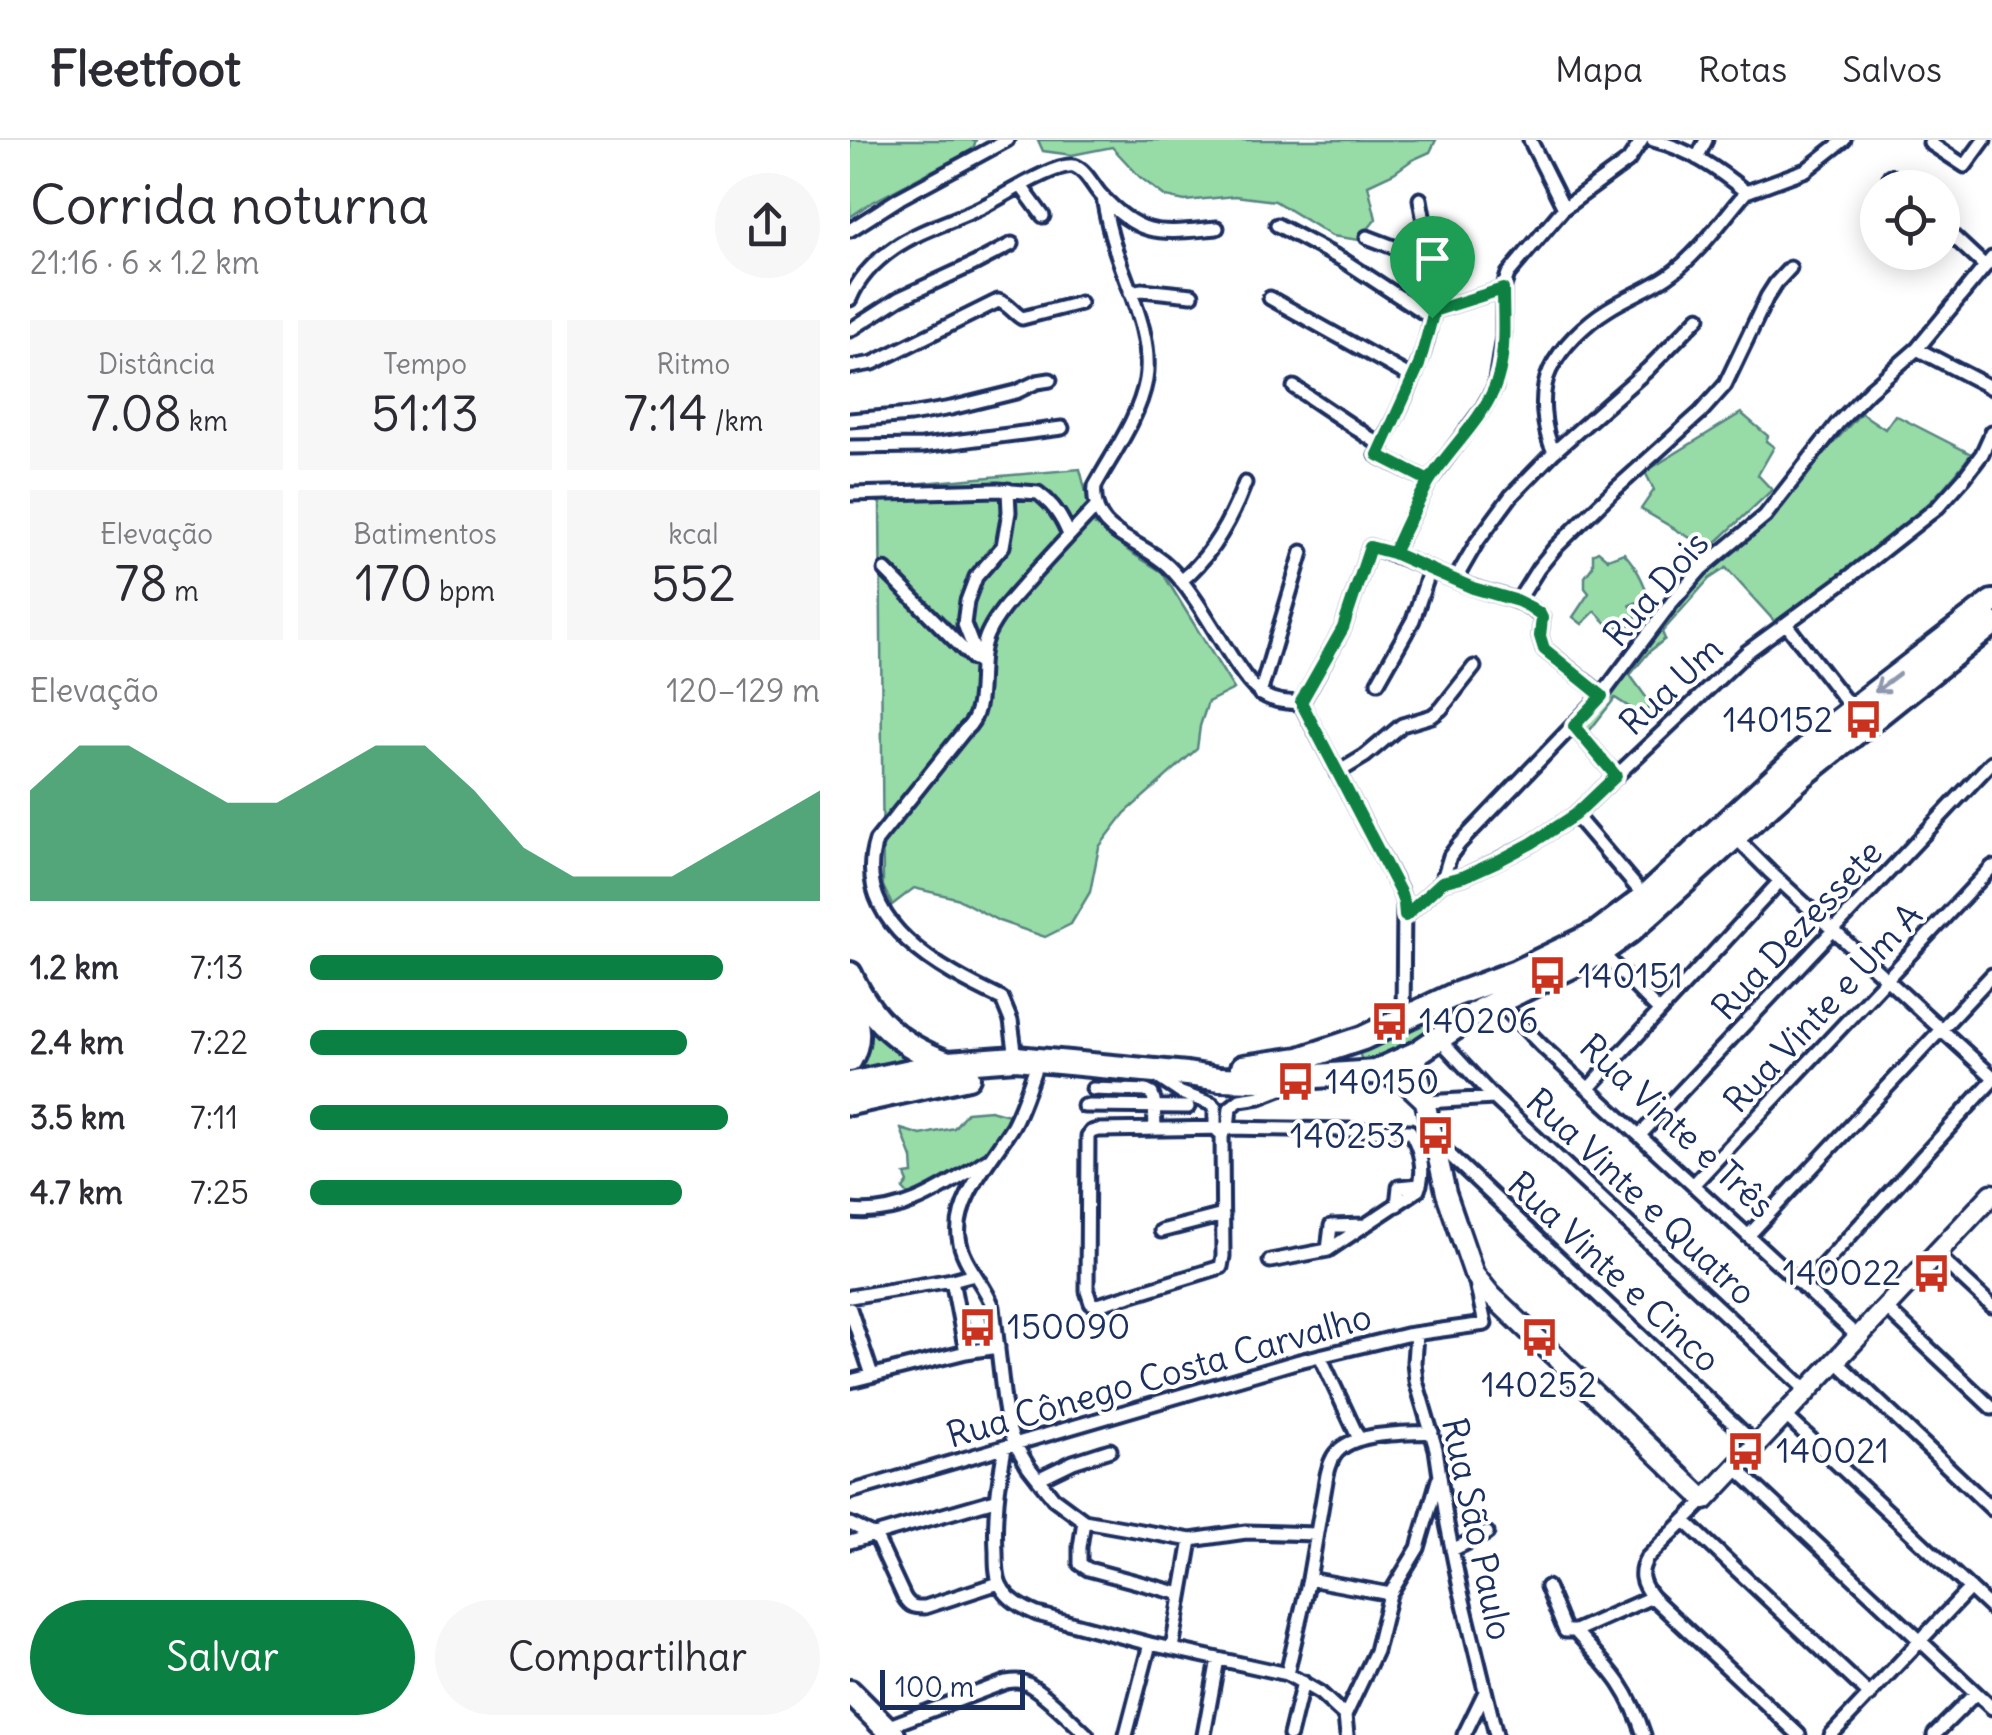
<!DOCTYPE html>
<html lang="pt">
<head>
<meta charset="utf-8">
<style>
	body { margin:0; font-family:Delius,sans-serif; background:#f7f7f7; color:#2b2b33; height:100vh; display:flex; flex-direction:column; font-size:38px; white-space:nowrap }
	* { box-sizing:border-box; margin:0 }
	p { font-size:32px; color:#7c7c81 }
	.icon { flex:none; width:55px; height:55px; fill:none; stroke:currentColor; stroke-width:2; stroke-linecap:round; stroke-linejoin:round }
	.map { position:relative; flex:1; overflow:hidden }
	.panel { display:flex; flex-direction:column; background:#fff; width:850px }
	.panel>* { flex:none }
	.fabs { position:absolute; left:1010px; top:30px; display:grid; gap:20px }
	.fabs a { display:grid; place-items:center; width:100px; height:100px; border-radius:50%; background:#fff; box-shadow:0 5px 25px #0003; font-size:50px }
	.scale { position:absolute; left:30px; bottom:25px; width:145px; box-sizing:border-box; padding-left:10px; border:5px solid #1b2f5e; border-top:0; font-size:28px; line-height:35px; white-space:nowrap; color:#1b2f5e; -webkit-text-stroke:8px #fff; paint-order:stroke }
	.pin { position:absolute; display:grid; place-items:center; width:85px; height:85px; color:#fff; margin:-102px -42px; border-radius:50% 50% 50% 0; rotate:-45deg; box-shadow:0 0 10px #0007 }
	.pin .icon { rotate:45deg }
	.round { display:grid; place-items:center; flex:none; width:105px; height:105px; border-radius:52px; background:#f7f7f7 }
	.summary { display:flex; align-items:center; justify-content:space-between; height:170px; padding:0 30px }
	h1 { font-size:55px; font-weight:600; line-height:75px }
	.stats { display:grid; grid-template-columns:repeat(3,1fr); gap:15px; height:170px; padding:10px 30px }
	.stats div { display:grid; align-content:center; border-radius:0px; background:#f7f7f7; text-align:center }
	.stats b { font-size:50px; font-weight:600 }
	.stats small { font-size:28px; font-weight:400 }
	.stats p { font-size:28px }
	.chart { height:280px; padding:20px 30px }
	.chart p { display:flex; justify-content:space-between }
	.chart svg { width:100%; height:180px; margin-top:10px; fill:#0b8043; opacity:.7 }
	.primary-button { display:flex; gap:20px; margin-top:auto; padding:20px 30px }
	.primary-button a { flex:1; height:115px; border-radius:60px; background:#0b8043; color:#fff; font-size:40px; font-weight:600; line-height:115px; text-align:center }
	.primary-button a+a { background:#f7f7f7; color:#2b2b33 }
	ul { padding:0 30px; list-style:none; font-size:32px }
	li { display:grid; grid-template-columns:160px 120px 1fr; align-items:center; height:75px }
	li i { height:25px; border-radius:12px; background:#0b8043 }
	header { display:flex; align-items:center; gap:60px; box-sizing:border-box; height:140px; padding:0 50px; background:#fff; border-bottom:2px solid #e1e1e2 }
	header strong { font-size:48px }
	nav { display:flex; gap:55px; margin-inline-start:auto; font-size:35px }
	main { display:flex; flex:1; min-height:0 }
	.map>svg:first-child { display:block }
	.green { fill:#97dba7; stroke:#598582; stroke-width:2.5 }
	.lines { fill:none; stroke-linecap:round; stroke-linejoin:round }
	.street-casing { stroke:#1b2f5e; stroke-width:19 }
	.secondary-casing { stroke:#1b2f5e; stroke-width:25 }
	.highway-casing { stroke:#1b2f5e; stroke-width:30 }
	.street { stroke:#fff; stroke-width:11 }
	.secondary { stroke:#fff; stroke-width:18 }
	.highway { stroke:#fff; stroke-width:22 }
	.oneway { stroke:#8d97ae }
	.route-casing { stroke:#fff; stroke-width:20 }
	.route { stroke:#0b8043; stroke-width:12 }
	.labels { text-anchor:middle; stroke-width:8; stroke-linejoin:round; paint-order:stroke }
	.street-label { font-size:35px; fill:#1b2f5e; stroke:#fff }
	.poi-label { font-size:35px; fill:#1b2f5e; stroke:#fff; text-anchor:start }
</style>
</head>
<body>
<header>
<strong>Fleetfoot</strong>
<nav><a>Mapa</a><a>Rotas</a><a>Salvos</a></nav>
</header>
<main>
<section class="panel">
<div class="summary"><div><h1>Corrida noturna</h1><p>21:16 · 6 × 1.2 km</p></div><a class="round"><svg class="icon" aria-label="share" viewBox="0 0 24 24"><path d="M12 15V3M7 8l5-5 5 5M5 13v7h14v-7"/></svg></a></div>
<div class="stats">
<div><p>Distância</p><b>7.08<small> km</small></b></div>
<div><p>Tempo</p><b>51:13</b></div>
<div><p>Ritmo</p><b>7:14<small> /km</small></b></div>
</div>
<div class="stats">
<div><p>Elevação</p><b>78<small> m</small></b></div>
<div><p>Batimentos</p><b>170<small> bpm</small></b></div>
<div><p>kcal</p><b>552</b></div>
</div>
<div class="chart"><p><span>Elevação</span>120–129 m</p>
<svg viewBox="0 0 160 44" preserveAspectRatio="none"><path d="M0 44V17L10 6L20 6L30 13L40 20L50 20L60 13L70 6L80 6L90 17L100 31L110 38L120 38L130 38L140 31L150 24L160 17V44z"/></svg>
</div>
<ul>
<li><b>1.2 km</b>7:13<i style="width:81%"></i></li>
<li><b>2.4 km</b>7:22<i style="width:74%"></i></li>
<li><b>3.5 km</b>7:11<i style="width:82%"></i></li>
<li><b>4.7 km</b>7:25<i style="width:73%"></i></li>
</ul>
<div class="primary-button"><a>Salvar</a><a>Compartilhar</a></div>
</section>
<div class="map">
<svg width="1142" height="1595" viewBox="0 0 1142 1595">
	<rect width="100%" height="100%" fill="#fff"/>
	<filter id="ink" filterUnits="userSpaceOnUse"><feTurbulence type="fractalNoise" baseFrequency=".01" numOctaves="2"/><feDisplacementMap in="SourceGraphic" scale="20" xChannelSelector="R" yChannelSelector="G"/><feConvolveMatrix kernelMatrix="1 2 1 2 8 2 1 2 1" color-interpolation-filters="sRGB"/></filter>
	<g filter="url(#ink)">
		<path class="green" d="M 0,0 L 126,0 L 123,9 L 19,64 L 0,77 Z
			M 188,0 L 586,0 L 580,12 L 562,20 L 544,33 L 518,45 L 526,79 L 509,100 L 482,96 L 425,61 L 385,56 L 335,61 L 316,57 L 290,37 L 262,7 L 222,15 L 193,11 Z
			M 891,273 L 918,296 L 916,301 L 924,307 L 908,335 L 922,350 L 859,409 L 791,369 L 804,350 L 795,332 Z
			M 1011,273 L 1035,289 L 1045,275 L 1121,314 C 1071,384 995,433 927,484 L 876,428 L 859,439 L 812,492 L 815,499 L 800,511 L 780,535 L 801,564 L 793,576 L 765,558 L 737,594 L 726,590 L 866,423 L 947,343 Z
			M 230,329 L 244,384 L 280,412 L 312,432 L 384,549 L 358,562 L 350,586 L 347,609 L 275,673 L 249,707 L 240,752 L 221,784 L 195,797 L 149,781 L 106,758 L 64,748 L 42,765 L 33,746 L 30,363 L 5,351 L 51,345 Z
			M 748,411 L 758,419 L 774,413 C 787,428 793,440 799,458 L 780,465 L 787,476 L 781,485 L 762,489 L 745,471 L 732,484 L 723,477 L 739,453 L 735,448 L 735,437 L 743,426 L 743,414 Z
			M 5,852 L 73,920 L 3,931 L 13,906 Z
			M 608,860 L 614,864 L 614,872 L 608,881 L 520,925 C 513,921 509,919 510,911 L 518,903 Z
			M 140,970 L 163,976 L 135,1018 L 64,1061 L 53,1049 L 58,1042 L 55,1035 L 63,1034 L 62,1018 L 51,989 L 71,995 L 104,988 L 117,972 Z"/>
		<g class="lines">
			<defs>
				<path id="street" d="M 680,0 L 714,68
					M 803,0 C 839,9 868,29 896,52 L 956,30 L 994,0
					M 1082,0 L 1080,3 L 1115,26 L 1134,0
					M 847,18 L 856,0
					M 1040,36 L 1052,48
					M 171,46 L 193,76
					M 253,57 C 256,75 260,93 266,111 C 279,151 303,196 296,240 C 289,278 263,313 245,346 C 240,395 289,398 318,426 C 342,449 365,492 384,521 C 391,531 398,543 408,551 C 421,562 435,562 451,563
					M 570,59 C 575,90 584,122 583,153 C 583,211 551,263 527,315 L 579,341
					M 427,85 L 493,120 L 582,178
					M 1092,86 L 1135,126
					M 0,90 L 50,58 L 157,0
					M 517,97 L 580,121
					M 280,152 L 292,150 L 342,155
					M 420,158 L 563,238
					M 0,159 C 9,137 25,121 44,108 C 71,89 105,81 134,66 C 152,57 207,22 224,26 C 236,30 242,45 250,54 C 291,99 311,93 367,88
					M 583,171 L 653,149
					M 0,190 L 50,158 L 124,124 L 162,104
					M 1067,209 L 1142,118
					M 0,227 L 23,223 L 148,161 C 158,163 163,173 172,178 L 230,163
					M 444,247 L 532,306
					M 0,280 L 60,275 L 101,268 L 166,252 L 187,242 L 200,240
					M 0,307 L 72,306 L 212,288
					M 704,312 C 693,290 689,253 700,230 C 711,207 736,183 757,170 C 777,157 799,149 818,136 C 848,115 872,80 896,52
					M 0,354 L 148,350 L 188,353 C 202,363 213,379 219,395
					M 543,413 L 579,341 L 632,270 L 645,247 L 653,197 L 653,149 L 658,134 L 714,68 L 778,21 L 792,0
					M 35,430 L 123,519
					M 605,440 L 627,402 L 661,356 L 704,312 L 797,230 L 849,177
					M 331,441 C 362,416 381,380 395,343
					M 668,461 L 688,429 L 705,408 L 760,354 L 850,273 L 875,245 L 917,157 L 926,143 L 940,128
					M 936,484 L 1002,569
					M 130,525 L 114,484 L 117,461 L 126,437 L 153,406 L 159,372 L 158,350
					M 528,542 L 563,480 L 580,430
					M 410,554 L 452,412
					M 451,563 L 493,488 L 520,407 C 555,416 588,434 622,447 C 645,456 676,458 692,478 L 690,496 L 694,509 L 752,555
					M 451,563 L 550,751 L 554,763 L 553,879
					M 724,586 L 766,636
					M 487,633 L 515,616 L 552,585 L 582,576 L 591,569 L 624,527
					M 725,675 L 795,757
					M 885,697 L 921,733 L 1142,936
					M 592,742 L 600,716 L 609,704 L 752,555 L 822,462 L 851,429 L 915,376 L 987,284 L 1020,250 L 1067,209 L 1142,248
					M 555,776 L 592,742 L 615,736 L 647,721 L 682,703 L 725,675 L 897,512 L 998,438 L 1088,367 L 1114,338 L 1132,314 L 1142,292
					M 751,812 L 809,871
					M 649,862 L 692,906 L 1007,1196
					M 590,900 L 644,958 L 957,1251
					M 166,918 L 161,881 L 152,859 C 93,831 0,783 26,701 L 115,590 C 140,570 123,523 138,493 C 148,472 166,454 181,437 C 203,413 224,390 246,367
					M 188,919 C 181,941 174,964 163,985 C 145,1016 104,1058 109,1097 C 112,1124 134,1142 143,1167 L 154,1261 L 158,1286 L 165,1304 L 178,1326 L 203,1358 L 234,1381 L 341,1400 L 396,1392 L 466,1394
					M 304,935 L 331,953 L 362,964 L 365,967 L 365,988 L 369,992
					M 739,948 L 930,741
					M 243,949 L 296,951 L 302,954 L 304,960 L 305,989
					M 576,962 L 644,958
					M 234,966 L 338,967
					M 790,995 L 1142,622
					M 585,1001 L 905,1304
					M 843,1045 L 1142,727
					M 547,1065 L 549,1047 L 570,1045
					M 0,1071 C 54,1077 94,1047 137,1020
					M 311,1091 L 373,1075
					M 898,1096 L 1142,835
					M 478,1110 L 481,1086 L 516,1085
					M 1086,1114 L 1142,1166
					M 420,1121 L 478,1110 L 568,1050 C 576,1031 570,1008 560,991 L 378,988 L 248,990 L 241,992 L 238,996 L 237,1151 L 241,1163 L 248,1165 L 371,1127 L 373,1116 L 372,995 L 378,988 L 380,968 L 390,960 L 410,957 L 441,945
					M 102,1140 L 116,1212
					M 953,1147 L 1142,941
					M 0,1157 L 102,1140 L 124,1134
					M 1035,1167 L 1142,1268
					M 0,1169 L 22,1235
					M 566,1194 L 564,1222 L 566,1241 L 586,1309 L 597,1384 L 610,1448 L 646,1595
					M 470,1216 L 509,1299
					M 985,1220 L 1142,1369
					M 0,1241 L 116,1212 L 148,1207
					M 934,1274 L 1142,1469
					M 155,1308 C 148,1346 144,1374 146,1412 C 146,1423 146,1435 150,1444 C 156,1459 173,1468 187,1474 L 300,1504 L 437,1534 L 470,1553 L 495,1576 L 497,1595
					M 885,1327 L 1142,1568
					M 188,1339 L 223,1322 L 260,1310
					M 0,1352 L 449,1221 L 556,1195 L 635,1184 L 625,1138
					M 855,1360 L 797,1418 C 788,1433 791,1443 802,1457 L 949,1595
					M 234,1381 L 230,1407 L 230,1424 L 238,1429 L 331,1454
					M 835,1381 L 1020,1555
					M 0,1384 L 23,1395 L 28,1401 L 54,1457 C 60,1467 64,1467 75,1467 L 149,1443
					M 0,1402 L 145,1360
					M 602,1410 L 637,1393
					M 459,1439 L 540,1454
					M 697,1447 L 715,1491 L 725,1491 C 760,1530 777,1544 794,1595
					M 725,1491 L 802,1457
					M 322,1508 L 341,1400
					M 437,1534 L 459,1439 L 477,1335 C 479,1327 481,1318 487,1312 C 506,1291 555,1294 582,1292
					M 495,1576 L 526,1511 L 540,1454 L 568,1408 L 588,1340
					M 34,1588 L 156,1542 C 162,1541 167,1540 173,1542 C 189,1547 223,1582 237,1595
					M 276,1595 L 300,1504
					M 354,1595 L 368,1519
					M 440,1595 L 453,1542
					M 614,1595 L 635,1552
					M 981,1595 L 1120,1448
					M 1084,1595 L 1126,1553"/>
				<path id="secondary" d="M 567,913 L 568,931 L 596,1053 L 624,1134 L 641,1155 L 855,1360 L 1142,1054
					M 525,932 L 554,941 L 575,961"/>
				<path id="highway" d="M 0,834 C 21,881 51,906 98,923
					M 0,864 C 8,885 11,900 0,920
					M 393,927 L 450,919 L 513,898 L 604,855 L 666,832 L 747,793 L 795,757 L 979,588 L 1142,462
					M 0,944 L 98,923 L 166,918 L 337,934 L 369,939 L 408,940 L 525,932 L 567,913 L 631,870 L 751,812 L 779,792 L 951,637 L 1142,484
					M 0,963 L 118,937
					M 0,1552 L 43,1595"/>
			</defs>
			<use href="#street" class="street-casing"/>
			<use href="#secondary" class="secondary-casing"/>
			<use href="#highway" class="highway-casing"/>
			<use href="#street" class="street"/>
			<use href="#secondary" class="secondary"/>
			<use href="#highway" class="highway"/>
		</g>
		<defs><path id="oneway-shaft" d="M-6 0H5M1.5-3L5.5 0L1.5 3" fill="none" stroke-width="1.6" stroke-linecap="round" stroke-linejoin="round" transform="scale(2.5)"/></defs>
		<use class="oneway" href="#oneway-shaft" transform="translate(1037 543) rotate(143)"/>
	</g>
	<g class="lines" filter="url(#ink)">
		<defs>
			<path id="route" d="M 582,178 L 569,225 L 528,315 L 579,341 L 543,413 L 520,407 L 493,488 L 451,562 L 550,752 L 554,763 L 555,776 L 592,742 L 615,736 L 648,721 L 682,703 L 725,675 L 766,636 L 724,586 L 752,556 L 694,509 L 690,496 L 692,478 L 690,474 L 680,467 L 668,461 L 623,448 L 543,413 C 556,385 568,356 586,331 C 605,304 631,279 644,249 C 657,219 653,181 653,149 L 583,171 L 582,178"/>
		</defs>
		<use href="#route" class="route-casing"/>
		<use href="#route" class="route"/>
	</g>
	<defs>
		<symbol id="bus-bare" viewBox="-9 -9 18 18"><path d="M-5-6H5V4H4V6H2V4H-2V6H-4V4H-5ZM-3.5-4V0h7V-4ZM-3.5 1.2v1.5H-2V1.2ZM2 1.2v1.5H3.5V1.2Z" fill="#c8321e" stroke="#fff" stroke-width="2.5" paint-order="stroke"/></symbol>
	</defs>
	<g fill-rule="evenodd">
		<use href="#bus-bare" x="986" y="552" width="55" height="55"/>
		<use href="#bus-bare" x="670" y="808" width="55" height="55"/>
		<use href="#bus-bare" x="512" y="854" width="55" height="55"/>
		<use href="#bus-bare" x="418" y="914" width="55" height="55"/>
		<use href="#bus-bare" x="558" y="968" width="55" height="55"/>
		<use href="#bus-bare" x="1054" y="1106" width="55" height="55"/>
		<use href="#bus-bare" x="100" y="1160" width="55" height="55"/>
		<use href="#bus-bare" x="662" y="1170" width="55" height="55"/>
		<use href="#bus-bare" x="868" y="1284" width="55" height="55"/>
	</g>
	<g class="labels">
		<g class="street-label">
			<text transform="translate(806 449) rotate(-49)" y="12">Rua Dois</text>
			<text transform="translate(821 546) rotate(-43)" y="12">Rua Um</text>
			<text transform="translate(947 790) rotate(-47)" y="12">Rua Dezessete</text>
			<text transform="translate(973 868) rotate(-47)" y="12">Rua Vinte e Um A</text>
			<text transform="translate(827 986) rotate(43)" y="12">Rua Vinte e Três</text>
			<text transform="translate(791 1057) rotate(43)" y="12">Rua Vinte e Quatro</text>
			<text transform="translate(764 1132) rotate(43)" y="12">Rua Vinte e Cinco</text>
			<text transform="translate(309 1236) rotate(-16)" y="12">Rua Cônego Costa Carvalho</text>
			<text transform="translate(627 1389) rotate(78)" y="12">Rua São Paulo</text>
		</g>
		<g class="poi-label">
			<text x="983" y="592" text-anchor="end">140152</text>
			<text x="728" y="848">140151</text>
			<text x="569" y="893">140206</text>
			<text x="475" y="954">140150</text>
			<text x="556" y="1008" text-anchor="end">140253</text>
			<text x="1051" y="1145" text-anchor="end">140022</text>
			<text x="157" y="1199">150090</text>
			<text x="689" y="1257" text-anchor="middle">140252</text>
			<text x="926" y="1323">140021</text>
		</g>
	</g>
</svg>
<div class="fabs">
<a><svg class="icon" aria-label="locate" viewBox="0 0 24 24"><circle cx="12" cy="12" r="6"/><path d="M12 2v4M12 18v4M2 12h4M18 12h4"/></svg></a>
</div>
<div class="scale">100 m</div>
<div class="pin" style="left:582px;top:178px;background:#1e9e55"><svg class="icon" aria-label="arrive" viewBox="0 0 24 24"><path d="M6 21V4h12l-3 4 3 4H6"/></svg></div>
</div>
</main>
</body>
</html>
